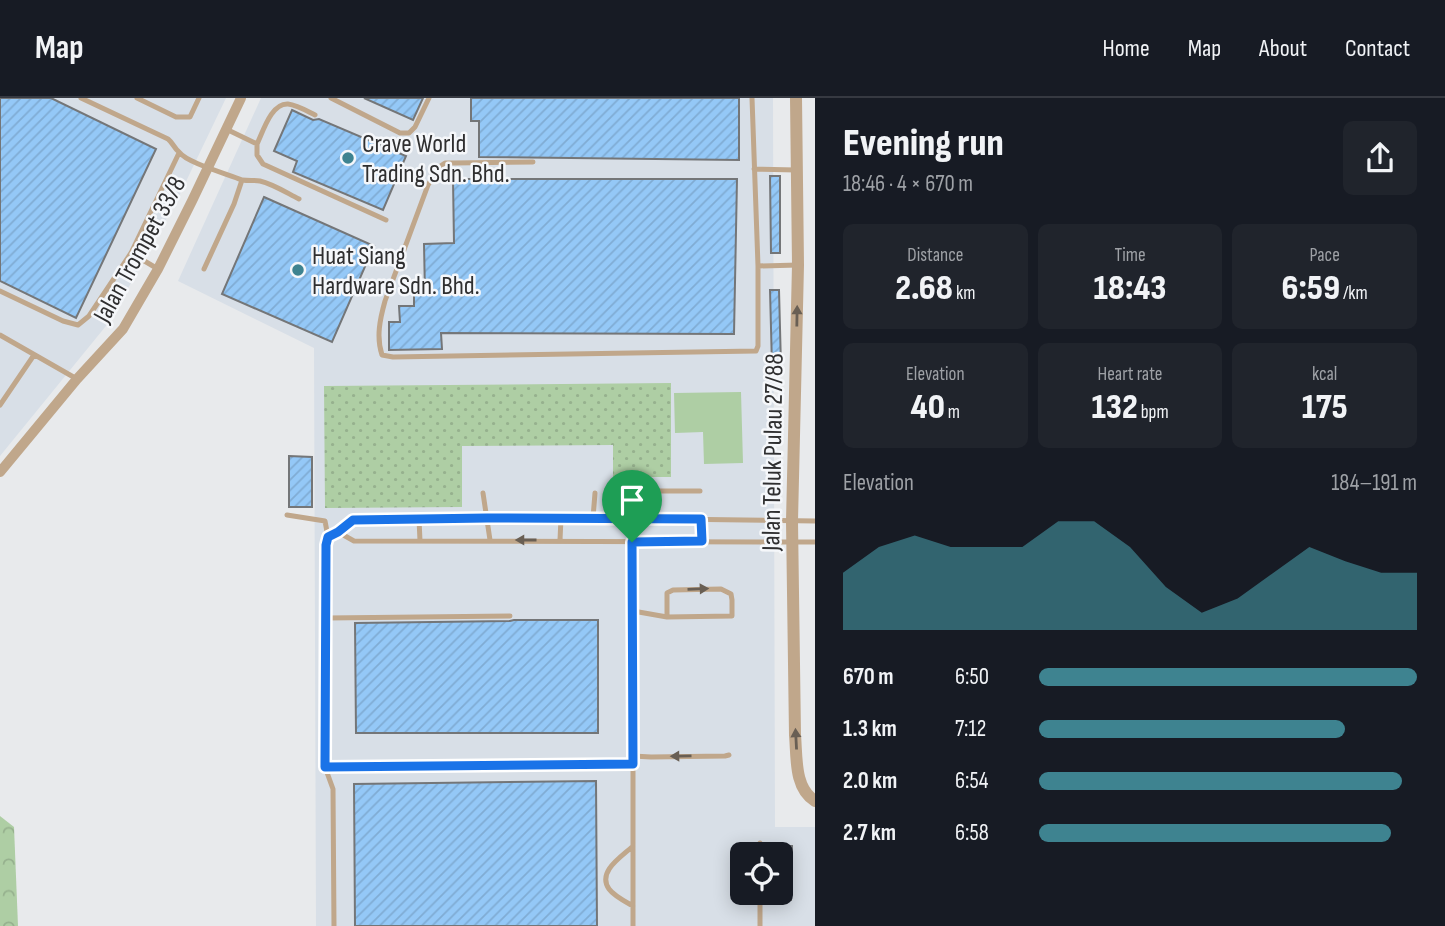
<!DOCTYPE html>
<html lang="en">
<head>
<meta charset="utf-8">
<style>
	body { margin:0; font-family:"Sofia Sans Condensed",sans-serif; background:#20242c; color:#f1f3f6; height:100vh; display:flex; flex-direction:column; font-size:26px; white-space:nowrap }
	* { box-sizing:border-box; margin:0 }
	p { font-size:23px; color:#9ea1a6 }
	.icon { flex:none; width:38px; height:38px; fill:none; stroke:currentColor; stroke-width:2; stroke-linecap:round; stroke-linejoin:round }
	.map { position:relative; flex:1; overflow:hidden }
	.side { display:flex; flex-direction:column; background:#171b24; width:630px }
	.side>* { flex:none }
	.controls { position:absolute; left:730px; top:744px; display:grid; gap:14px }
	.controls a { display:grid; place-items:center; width:63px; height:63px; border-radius:10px; background:#171b24; box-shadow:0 4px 18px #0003; font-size:35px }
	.pin { position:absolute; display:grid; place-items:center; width:60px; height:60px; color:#fff; margin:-72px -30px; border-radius:50% 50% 50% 0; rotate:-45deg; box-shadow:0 0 7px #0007 }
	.pin .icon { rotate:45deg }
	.round { display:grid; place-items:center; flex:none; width:74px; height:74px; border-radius:10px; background:#20242c }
	.head { display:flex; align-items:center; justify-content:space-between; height:119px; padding:0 28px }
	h1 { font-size:38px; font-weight:800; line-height:52px }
	.figures { display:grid; grid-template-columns:repeat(3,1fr); gap:10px; height:119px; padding:7px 28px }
	.figures div { display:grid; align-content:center; border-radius:10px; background:#20242c; text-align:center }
	.figures b { font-size:35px; font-weight:800 }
	.figures small { font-size:19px; font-weight:400 }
	.figures p { font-size:19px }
	.chart { height:196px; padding:14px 28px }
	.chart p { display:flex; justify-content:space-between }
	.chart svg { width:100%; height:126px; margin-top:7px; fill:#3e8390; opacity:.7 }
	ul { padding:0 28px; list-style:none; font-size:23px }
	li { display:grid; grid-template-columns:112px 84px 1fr; align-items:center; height:52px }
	li i { height:18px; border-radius:9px; background:#3e8390 }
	header { display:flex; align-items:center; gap:42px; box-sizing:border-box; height:98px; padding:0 35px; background:#171b24; border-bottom:2px solid #363941 }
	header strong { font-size:33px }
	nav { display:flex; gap:38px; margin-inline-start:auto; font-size:24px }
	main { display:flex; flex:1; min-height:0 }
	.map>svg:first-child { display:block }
	.built { fill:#d8dfe7; fill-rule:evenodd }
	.grass { fill:url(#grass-dots) }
	.park { fill:url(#park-crowns) }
	.garden { fill:#aecea4 }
	.building { fill:url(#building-hatch); stroke:#747678; stroke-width:2 }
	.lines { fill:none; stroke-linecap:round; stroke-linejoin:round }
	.service { stroke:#c0a78b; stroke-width:5 }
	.minor { stroke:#c0a78b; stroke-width:10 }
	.tertiary { stroke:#c0a78b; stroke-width:12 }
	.oneway { fill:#695f54 }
	.route-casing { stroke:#fff; stroke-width:14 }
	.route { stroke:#1a73e8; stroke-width:9 }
	.poi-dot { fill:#3e8390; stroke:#f5f7fa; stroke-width:2.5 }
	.labels { text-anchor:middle; stroke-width:5; stroke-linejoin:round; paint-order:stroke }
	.poi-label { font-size:26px; fill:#2f2f30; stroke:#f5f7fa; text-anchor:start }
	.street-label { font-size:26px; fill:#2f2f30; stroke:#f5f7fa }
</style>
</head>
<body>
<header>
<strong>Map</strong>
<nav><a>Home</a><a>Map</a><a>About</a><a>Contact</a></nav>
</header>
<main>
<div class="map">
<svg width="815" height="828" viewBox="0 0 815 828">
	<defs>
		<pattern id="grass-dots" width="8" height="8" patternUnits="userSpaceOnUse" patternTransform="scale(1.75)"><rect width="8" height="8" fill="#aecea4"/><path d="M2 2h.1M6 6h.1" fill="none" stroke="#96b18e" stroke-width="1.8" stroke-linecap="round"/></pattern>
		<pattern id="park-crowns" width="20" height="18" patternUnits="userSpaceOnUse" patternTransform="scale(1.75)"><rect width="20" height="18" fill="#aecea4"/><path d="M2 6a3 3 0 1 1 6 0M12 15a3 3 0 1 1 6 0" fill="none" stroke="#96b18e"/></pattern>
		<pattern id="building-hatch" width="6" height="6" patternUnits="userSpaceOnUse" patternTransform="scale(1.75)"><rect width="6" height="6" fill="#94c8f7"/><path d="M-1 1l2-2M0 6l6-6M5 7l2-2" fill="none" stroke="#80acd4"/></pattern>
	</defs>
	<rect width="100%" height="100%" fill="#e8eaec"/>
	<path class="built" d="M 0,0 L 226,0 L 179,98 L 110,223 L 0,358 Z
		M 261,0 L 773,0 L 775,729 L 815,729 L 815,828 L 316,828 L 314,250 L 178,183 ZM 742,756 L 780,756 L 780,794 L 742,794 Z"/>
	<path class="grass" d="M 671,285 L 671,379 L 613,379 L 613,347 L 462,348 L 462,409 L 325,410 L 324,288 Z"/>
	<path class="park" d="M 0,718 L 14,729 L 18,828 L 0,828 Z"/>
	<path class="garden" d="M 741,294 L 743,365 L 704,366 L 703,334 L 675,335 L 674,295 Z"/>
	<path class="building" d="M 0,0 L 51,0 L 156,51 L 76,220 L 0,183 Z
		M 364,0 L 423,0 L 413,22 Z
		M 471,0 L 739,0 L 739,62 L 479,59 L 479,23 L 471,23 Z
		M 292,12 L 313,22 L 319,21 L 406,58 L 383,112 L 293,74 L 297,63 L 274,53 Z
		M 770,78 L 780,78 L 780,155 L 771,155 Z
		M 453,81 L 737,81 L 734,236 L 441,235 L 442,251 L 389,252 L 389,224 L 400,224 L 399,208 L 414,208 L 414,196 L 425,196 L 424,146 L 454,145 Z
		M 264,99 L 374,148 L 332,244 L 222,196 Z
		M 770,192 L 779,192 L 781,268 L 772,268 Z
		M 289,358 L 312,359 L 312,409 L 289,409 Z
		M 514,522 L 598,522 L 598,635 L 356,635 L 355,525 L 510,523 Z
		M 596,683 L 597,828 L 355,828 L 354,686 Z
		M 780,748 L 792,748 L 791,802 L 780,802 Z"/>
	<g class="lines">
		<path class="service" d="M 81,0 L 168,41 C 173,45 174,50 179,54 C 187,65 228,76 242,82 L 234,106 L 204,171
			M 137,0 L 176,19 L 190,19 L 199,0
			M 331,0 L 400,35 L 409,35 L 415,29 L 429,0
			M 226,31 L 257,46 L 257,57 L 263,66 L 386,122
			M 257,46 C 263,34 271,5 288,6 C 297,7 307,13 315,17
			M 533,64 L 454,65 L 445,65 L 439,69 L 428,87 L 385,203 C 380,221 376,239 382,257 L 393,259 L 756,253 L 758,248 L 758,168 L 752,0
			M 754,71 L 796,72
			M 242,82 C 249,83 254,82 260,83 C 273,86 287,95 299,101
			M 131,155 L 158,171
			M 758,168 L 798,167
			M 0,193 L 63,223 L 78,227 L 89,218 L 131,155 L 179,55
			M 0,237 L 77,281
			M 0,307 L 34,257
			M 483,395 L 490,442
			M 287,417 L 325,423 L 328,439
			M 593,420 L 595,395
			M 419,421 L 420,443
			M 624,421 L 625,402 L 628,396 L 636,393 L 700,393
			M 632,421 L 633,513 L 633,828
			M 701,421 L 702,443
			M 338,434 L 354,443 L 815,444
			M 560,442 L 561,420
			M 633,513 L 667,519 L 732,518 L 732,502 L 731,496 L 721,491 L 673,492 L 667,495 L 667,519
			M 327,520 L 510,518
			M 633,658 L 651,659 L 725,658 L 729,657
			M 325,669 L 633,666
			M 632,749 C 621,759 597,774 609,791 C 614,798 626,804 633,808
			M 760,756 L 760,745
			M 334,828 L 333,691 L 325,669 L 326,447 L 328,439 L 338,434 L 353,422 L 593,420 L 815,423
			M 760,828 L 760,794"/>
		<path class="minor" d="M 0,374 L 77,281 L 123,231 L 158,171 L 192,103 L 241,0"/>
		<path class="tertiary" d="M 796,0 L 798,167 L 792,423 L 795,637 C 797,659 794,690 815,703"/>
	</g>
	<defs><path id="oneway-solid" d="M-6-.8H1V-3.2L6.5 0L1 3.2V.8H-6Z" transform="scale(1.75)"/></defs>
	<g class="oneway">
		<use href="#oneway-solid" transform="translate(797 218) rotate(-89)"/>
		<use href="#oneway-solid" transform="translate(526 442) rotate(180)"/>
		<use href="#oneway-solid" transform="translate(698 491) rotate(-2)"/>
		<use href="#oneway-solid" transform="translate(796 641) rotate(-93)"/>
		<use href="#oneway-solid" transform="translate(681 658) rotate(179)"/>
	</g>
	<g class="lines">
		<defs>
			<path id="route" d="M 487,420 L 701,421 L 702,443 L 632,444 L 633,666 L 325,669 L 326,447 L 328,439 L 338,434 L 353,422 Z"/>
		</defs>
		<use href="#route" class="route-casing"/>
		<use href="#route" class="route"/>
	</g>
	<g class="poi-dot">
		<circle cx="348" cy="60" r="7"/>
		<circle cx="298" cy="172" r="7"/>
	</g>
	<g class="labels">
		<g class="poi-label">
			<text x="362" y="54">Crave World<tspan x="362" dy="30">Trading Sdn. Bhd.</tspan></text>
			<text x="312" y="166">Huat Siang<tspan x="312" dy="30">Hardware Sdn. Bhd.</tspan></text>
		</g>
		<g class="street-label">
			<text transform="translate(139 151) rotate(-61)" y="9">Jalan Trompet 33/8</text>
			<text transform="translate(772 354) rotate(-89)" y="9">Jalan Teluk Pulau 27/88</text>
		</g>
	</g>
</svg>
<div class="controls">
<a><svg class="icon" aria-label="locate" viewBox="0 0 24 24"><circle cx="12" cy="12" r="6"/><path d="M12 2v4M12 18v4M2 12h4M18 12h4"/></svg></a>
</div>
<div class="pin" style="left:632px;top:444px;background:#1e9e55"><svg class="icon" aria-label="arrive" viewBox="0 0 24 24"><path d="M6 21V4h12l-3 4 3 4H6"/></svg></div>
</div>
<section class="side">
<div class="head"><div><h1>Evening run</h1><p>18:46 · 4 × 670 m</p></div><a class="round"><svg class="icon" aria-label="share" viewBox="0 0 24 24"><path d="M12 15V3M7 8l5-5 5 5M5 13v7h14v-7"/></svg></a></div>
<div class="figures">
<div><p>Distance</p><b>2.68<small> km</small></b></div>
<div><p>Time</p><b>18:43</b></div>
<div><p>Pace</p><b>6:59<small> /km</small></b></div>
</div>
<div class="figures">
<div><p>Elevation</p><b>40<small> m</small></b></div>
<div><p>Heart rate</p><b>132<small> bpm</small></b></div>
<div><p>kcal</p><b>175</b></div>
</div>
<div class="chart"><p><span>Elevation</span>184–191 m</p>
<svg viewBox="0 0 160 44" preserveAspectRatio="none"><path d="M0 44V24L10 15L20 11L30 15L40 15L50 15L60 6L70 6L80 15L90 29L100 38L110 33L120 24L130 15L140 20L150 24L160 24V44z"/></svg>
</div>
<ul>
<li><b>670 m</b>6:50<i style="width:100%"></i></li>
<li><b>1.3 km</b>7:12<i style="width:81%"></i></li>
<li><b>2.0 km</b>6:54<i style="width:96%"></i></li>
<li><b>2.7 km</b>6:58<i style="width:93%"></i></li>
</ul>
</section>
</main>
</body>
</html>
